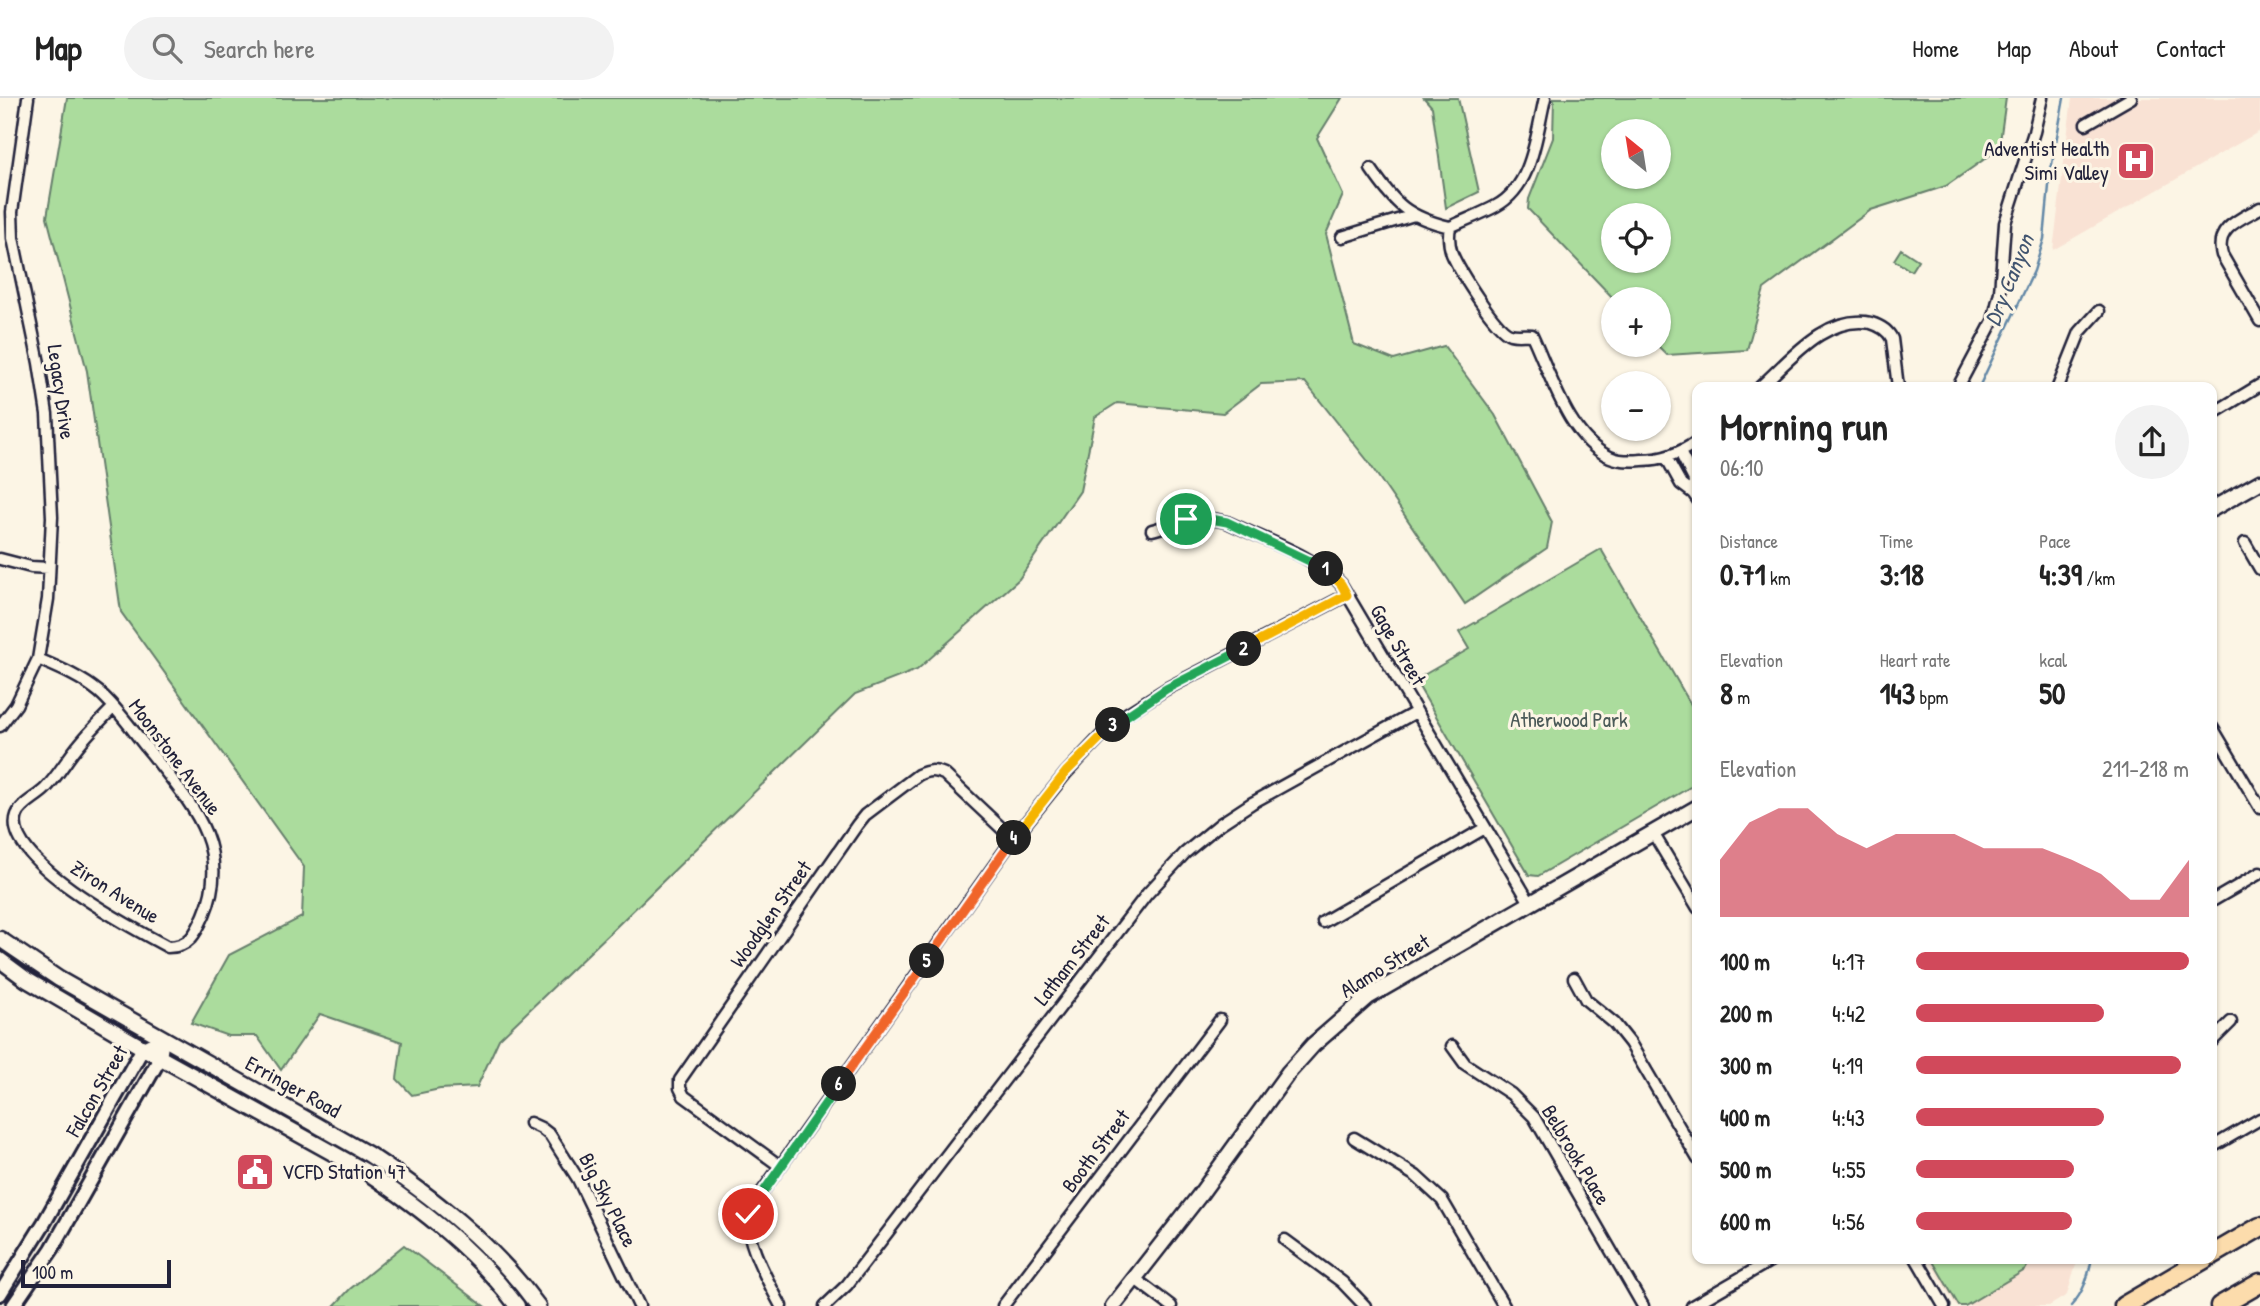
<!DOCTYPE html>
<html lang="en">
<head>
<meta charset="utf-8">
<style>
	body { margin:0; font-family:"Patrick Hand",sans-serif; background:#f2f2f2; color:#222; height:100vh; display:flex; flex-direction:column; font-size:26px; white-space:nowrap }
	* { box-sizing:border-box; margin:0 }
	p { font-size:23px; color:#767676 }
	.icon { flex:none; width:38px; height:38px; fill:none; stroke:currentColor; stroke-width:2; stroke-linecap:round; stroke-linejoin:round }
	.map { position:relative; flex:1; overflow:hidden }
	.side { position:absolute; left:1692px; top:284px; width:525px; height:882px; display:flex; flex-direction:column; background:#fff; border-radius:14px; box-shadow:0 2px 5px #0004 }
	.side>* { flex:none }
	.needle { width:46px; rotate:330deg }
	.fabs { position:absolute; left:1601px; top:21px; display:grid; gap:14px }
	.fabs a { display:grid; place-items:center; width:70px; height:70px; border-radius:50%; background:#fff; box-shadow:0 2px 5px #0004; font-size:35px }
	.scale { position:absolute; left:21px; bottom:18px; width:150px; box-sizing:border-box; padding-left:7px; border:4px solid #22223b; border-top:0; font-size:19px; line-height:24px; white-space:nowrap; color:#22223b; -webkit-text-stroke:5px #fcf5e5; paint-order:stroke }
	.pin { position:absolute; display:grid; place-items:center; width:60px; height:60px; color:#fff; margin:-30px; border:4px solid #fff; border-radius:50%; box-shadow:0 2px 7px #0007 }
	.km { position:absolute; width:35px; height:35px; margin:-18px; border-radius:50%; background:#222; color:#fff; font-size:19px; line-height:35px; text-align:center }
	.round { display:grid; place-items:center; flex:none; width:74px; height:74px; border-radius:37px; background:#f2f2f2 }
	.headline { display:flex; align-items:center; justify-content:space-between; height:119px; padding:0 28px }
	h1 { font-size:38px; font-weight:700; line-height:52px }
	.figures { display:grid; grid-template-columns:repeat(3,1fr); gap:10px; height:119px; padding:7px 28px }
	.figures div { display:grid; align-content:center }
	.figures b { font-size:30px; font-weight:700 }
	.figures small { font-size:19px; font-weight:400 }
	.figures p { font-size:19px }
	.chart { height:196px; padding:14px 28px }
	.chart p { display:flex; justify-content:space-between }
	.chart svg { width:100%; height:126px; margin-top:7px; fill:#d1495b; opacity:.7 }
	ul { padding:0 28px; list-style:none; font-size:23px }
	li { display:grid; grid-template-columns:112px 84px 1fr; align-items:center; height:52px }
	li i { height:18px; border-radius:9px; background:#d1495b }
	header { display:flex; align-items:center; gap:42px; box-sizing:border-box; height:98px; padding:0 35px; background:#fff; border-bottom:2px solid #e0e0e0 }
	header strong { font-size:33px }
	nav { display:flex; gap:38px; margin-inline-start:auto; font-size:24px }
	.search { width:490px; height:63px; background:#f2f2f2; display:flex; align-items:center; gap:18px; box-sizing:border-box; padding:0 24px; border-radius:38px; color:#767676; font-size:26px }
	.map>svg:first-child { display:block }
	.built { fill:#f9e2d4 }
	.green { fill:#abdc9d; stroke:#667f6c; stroke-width:2; fill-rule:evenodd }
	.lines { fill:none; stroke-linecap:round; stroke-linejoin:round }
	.stream { stroke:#6287a6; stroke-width:2.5 }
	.minor-casing { stroke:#22223b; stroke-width:15 }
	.tertiary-casing { stroke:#22223b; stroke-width:18 }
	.secondary-casing { stroke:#22223b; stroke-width:19 }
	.motorway-casing { stroke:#22223b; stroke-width:23 }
	.minor { stroke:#fcf5e5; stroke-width:10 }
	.tertiary { stroke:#fcf5e5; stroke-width:12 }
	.secondary { stroke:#fcf5e5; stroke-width:14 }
	.motorway { stroke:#fcdcac; stroke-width:18 }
	.split-1-casing { stroke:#fff; stroke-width:14 }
	.split-2-casing { stroke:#fff; stroke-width:14 }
	.split-3-casing { stroke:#fff; stroke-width:14 }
	.split-4-casing { stroke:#fff; stroke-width:14 }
	.split-5-casing { stroke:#fff; stroke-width:14 }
	.split-6-casing { stroke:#fff; stroke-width:14 }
	.split-7-casing { stroke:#fff; stroke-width:14 }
	.split-1 { stroke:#22a559; stroke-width:9 }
	.split-2 { stroke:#f5b400; stroke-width:9 }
	.split-3 { stroke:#22a559; stroke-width:9 }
	.split-4 { stroke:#f5b400; stroke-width:9 }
	.split-5 { stroke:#f0652b; stroke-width:9 }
	.split-6 { stroke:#f0652b; stroke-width:9 }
	.split-7 { stroke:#22a559; stroke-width:9 }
	.labels { text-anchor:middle; stroke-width:6; stroke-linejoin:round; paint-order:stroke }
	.poi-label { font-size:21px; fill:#22223b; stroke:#fcf5e5; text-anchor:end }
	.street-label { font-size:21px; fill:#22223b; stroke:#fcf5e5 }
	.park-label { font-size:21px; fill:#4b5a58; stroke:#fcf5e5 }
	.water-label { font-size:23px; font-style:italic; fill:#425570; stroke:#fcf5e5 }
</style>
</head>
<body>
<header>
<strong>Map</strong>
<div class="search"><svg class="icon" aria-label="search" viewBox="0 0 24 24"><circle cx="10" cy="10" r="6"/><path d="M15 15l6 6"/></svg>Search here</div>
<nav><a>Home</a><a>Map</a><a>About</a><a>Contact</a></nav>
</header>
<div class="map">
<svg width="2260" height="1208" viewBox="0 0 2260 1208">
	<rect width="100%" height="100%" fill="#fcf5e5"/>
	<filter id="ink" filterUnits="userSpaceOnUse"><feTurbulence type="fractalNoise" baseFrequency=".0143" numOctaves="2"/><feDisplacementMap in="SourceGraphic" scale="14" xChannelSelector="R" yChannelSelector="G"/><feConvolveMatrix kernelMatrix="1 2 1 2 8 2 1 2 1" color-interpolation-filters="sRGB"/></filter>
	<g filter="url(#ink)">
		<path class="built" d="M 2072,0 L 2260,0 L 2260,33 L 2053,152 Z
			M 1928,1160 L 2078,1160 L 2067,1197 L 2049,1208 L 1956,1208 Z"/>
		<path class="green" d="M 67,0 L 1342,0 L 1317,40 L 1343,97 L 1326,136 L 1354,246 L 1394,262 L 1444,248 L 1495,317 L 1552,424 L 1547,450 L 1465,506 L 1367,362 L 1305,284 L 1261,286 L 1223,315 L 1117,305 L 1095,319 L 1080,393 L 1019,481 L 917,572 L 855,596 L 614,831 L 499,941 L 477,989 L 440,991 L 412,997 L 397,981 L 402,944 L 320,916 L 281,972 L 257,938 L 228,938 L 191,925 L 229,857 L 302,819 L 304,769 L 121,514 L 87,273 L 47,119 Z
			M 1424,0 L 1458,0 L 1479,94 L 1446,110 L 1432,9 Z
			M 1554,0 L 2006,0 L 1999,51 L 1946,88 L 1871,112 L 1764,191 L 1747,252 L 1667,257 L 1657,247 L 1659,247 L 1659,201 L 1614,201 L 1528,111 L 1529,101 L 1553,40 ZM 1614,33 L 1659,33 L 1659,79 L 1614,79 ZM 1614,117 L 1659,117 L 1659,163 L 1614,163 Z
			M 1901,151 L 1918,162 L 1911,173 L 1894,162 Z
			M 1601,451 L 1697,617 L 1697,685 L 1538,778 L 1529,777 L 1415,582 L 1469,551 L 1459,534 Z
			M 404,1147 L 484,1208 L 334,1208 L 350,1191 Z
			M 1931,1160 L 2032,1160 L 2025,1172 L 1965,1208 L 1959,1208 Z"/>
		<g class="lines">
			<path class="stream" d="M 1979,289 L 2034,173 L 2044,141 L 2050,77 L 2064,0
				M 2071,1208 C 2084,1194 2088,1179 2092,1160"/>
			<defs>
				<path id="minor" d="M 2086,26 L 2131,0
					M 1371,71 C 1395,106 1407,119 1450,129 C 1448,138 1449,147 1452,156 C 1459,172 1495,231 1510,236 C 1517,238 1526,236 1532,237 C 1550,275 1569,341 1610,359 C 1619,363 1632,363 1642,362 C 1663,362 1681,355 1698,343
					M 2260,110 C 2241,121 2214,130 2222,157 L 2260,223
					M 1450,129 C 1465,122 1481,116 1496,108 C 1533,88 1536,37 1545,0
					M 1342,139 L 1414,117
					M 1760,289 C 1790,262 1826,216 1871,225 C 1881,228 1888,232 1892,241 L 1898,289
					M 1958,289 L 1993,223 L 2000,194 L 2005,125 L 2034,34 L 2042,0
					M 2058,289 L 2080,234 L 2099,213
					M 2212,316 L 2260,287
					M 1680,354 L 1694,382 L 1693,395 L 1698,402
					M 1666,359 L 1681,386 L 1693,395
					M 1152,432 C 1178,425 1199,416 1227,424 C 1260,440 1317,459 1341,486 L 1530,805
					M 2245,445 L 2260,471
					M 0,461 L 31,469 L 49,470
					M 38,561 C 59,570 81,579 99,594 C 119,611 134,635 151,655 C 190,705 233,749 204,817 C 196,835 190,849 168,849 C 136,832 0,761 17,717 C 22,705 36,700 45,691 C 56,680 64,666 74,653 C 86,637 100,623 114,609
					M 0,628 L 16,607 L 38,561 L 48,501 L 52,419 L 47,316 L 39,265 L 13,140 L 12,114 L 28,0
					M 2212,629 L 2260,710
					M 1653,735 L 1698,810
					M 2212,803 L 2260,775
					M 1323,824 L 1485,730
					M 1574,880 L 1586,902 L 1614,925 L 1630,945 L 1698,1061
					M 2212,943 L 2231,924
					M 1452,948 L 1465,966 L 1511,996 L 1534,1019 L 1643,1208
					M 530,1025 L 541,1030 L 550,1037 L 578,1081 L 639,1208
					M 1354,1040 L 1416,1078 L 1442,1102 L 1504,1208
					M 2212,1049 L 2260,1021
					M 780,1068 L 684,998 L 680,990 L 680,982 L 857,727 L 865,717 L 918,677 C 928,672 934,672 944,676 L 1013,741
					M 1285,1142 L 1342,1184 L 1365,1208
					M 1916,1160 L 1944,1208
					M 1134,1180 L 1171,1208
					M 781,1208 C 769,1185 740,1135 750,1111 L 1013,741 L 1066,675 L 1103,636 L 1123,618 L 1166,591 L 1347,497
					M 825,1208 L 847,1187 L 1147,796 L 1185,755 L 1220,726 L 1252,705 L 1416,614
					M 1003,1208 L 1220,922
					M 1692,1208 L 1775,1160"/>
				<path id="tertiary" d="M 0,1196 L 44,1125 L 143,950 L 163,940
					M 13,1208 L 52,1151 L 160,960 L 163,940"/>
				<path id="secondary" d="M 2212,411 L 2260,384
					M 0,841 L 59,881 L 368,1056 C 432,1098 492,1145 538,1208
					M 0,862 L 27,882 L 143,950 L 365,1073 C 422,1111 476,1153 517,1208
					M 1113,1208 L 1199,1098 L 1288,975 L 1313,947 L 1368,899 L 1698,709"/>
				<path id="motorway" d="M 2212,1157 L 2260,1129
					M 2124,1208 L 2206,1160
					M 2220,1208 L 2260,1185"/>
			</defs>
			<use href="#minor" class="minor-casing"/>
			<use href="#tertiary" class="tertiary-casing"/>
			<use href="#secondary" class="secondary-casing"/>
			<use href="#motorway" class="motorway-casing"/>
			<use href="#minor" class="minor"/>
			<use href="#tertiary" class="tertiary"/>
			<use href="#secondary" class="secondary"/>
			<use href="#motorway" class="motorway"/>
		</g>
	</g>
	<g class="lines" filter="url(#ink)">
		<defs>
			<path id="split-1" d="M 1186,421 L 1200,419 L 1227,424 L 1326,471"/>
			<path id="split-2" d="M 1244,551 L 1347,497 L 1341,486 L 1326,471"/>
			<path id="split-3" d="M 1113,627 L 1166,591 L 1244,551"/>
			<path id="split-4" d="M 1014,740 L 1066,674 L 1113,627"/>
			<path id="split-5" d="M 927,863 L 1014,740"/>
			<path id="split-6" d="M 839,986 L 927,863"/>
			<path id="split-7" d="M 748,1116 L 839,986"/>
		</defs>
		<use href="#split-1" class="split-1-casing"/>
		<use href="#split-2" class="split-2-casing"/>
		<use href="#split-3" class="split-3-casing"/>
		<use href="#split-4" class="split-4-casing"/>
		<use href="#split-5" class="split-5-casing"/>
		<use href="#split-6" class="split-6-casing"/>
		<use href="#split-7" class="split-7-casing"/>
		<use href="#split-1" class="split-1"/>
		<use href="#split-2" class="split-2"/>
		<use href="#split-3" class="split-3"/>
		<use href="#split-4" class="split-4"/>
		<use href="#split-5" class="split-5"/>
		<use href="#split-6" class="split-6"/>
		<use href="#split-7" class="split-7"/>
	</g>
	<defs>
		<symbol id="hospital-square" viewBox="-11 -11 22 22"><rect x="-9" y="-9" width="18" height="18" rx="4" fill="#d1495b" stroke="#fcf5e5"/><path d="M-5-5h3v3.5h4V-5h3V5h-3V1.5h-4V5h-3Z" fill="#fff"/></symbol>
		<symbol id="civic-square" viewBox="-11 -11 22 22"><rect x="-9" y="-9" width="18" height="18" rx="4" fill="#d1495b" stroke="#fcf5e5"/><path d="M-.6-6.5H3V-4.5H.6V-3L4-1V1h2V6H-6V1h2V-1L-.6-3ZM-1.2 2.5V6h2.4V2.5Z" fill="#fff"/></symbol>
	</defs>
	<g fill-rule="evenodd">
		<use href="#hospital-square" x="2114" y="41" width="44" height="44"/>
		<use href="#civic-square" x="233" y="1052" width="44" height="44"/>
	</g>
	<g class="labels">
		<g class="poi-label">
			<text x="2109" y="58">Adventist Health<tspan x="2109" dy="24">Simi Valley</tspan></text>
			<text x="282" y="1081" text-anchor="start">VCFD Station 47</text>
		</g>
		<g class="street-label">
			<text transform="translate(61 294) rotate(82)" y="7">Legacy Drive</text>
			<text transform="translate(1398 547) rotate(60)" y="7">Gage Street</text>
			<text transform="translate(175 659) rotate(53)" y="7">Moonstone Avenue</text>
			<text transform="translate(115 794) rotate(32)" y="7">Ziron Avenue</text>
			<text transform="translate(771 816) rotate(-55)" y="7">Woodglen Street</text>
			<text transform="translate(1072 862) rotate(-52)" y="7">Latham Street</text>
			<text transform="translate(1385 868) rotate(-32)" y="7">Alamo Street</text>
			<text transform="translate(293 989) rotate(29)" y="7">Erringer Road</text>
			<text transform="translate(97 993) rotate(-60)" y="7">Falcon Street</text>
			<text transform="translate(1096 1053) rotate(-53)" y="7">Booth Street</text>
			<text transform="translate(1576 1057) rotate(59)" y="7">Belbrook Place</text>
			<text transform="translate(608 1102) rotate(63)" y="7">Big Sky Place</text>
		</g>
		<g class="park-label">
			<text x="1569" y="629">Atherwood Park</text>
		</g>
		<g class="water-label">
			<text transform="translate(2009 182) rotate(-68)" y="8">Dry Canyon</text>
		</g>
	</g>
</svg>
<div class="fabs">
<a><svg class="needle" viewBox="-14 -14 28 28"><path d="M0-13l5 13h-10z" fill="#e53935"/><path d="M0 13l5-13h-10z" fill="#767676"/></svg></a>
<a><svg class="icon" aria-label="locate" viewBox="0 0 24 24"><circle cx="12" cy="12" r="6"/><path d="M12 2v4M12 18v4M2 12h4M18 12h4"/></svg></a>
<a>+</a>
<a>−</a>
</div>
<div class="scale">100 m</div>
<div class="pin" style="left:1186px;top:421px;background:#1e9e55"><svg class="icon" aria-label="arrive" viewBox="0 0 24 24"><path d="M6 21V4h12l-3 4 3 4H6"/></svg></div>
<div class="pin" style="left:748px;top:1116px;background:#d93025"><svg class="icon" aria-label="check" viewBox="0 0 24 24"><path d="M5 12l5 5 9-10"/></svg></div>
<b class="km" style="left:1326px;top:471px">1</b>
<b class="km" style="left:1244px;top:551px">2</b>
<b class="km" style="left:1113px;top:627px">3</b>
<b class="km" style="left:1014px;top:740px">4</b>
<b class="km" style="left:927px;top:863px">5</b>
<b class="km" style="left:839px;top:986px">6</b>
<section class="side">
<div class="headline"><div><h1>Morning run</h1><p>06:10</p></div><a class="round"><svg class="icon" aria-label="share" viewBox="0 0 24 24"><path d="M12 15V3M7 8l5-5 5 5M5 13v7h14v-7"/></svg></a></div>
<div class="figures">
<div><p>Distance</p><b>0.71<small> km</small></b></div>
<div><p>Time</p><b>3:18</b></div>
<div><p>Pace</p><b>4:39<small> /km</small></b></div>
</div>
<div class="figures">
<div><p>Elevation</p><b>8<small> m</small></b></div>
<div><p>Heart rate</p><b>143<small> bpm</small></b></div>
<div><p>kcal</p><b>50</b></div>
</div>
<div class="chart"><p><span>Elevation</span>211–218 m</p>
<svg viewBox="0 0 160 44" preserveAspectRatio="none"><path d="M0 44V24L10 11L20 6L30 6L40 15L50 20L60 15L70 15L80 15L90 20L100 20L110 20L120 24L130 29L140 38L150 38L160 24V44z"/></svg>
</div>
<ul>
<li><b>100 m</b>4:17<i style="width:100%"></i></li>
<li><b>200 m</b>4:42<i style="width:69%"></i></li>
<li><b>300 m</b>4:19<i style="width:97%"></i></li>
<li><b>400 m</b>4:43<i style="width:69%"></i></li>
<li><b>500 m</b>4:55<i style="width:58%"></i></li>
<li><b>600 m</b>4:56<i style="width:57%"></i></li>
</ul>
</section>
</div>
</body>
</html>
